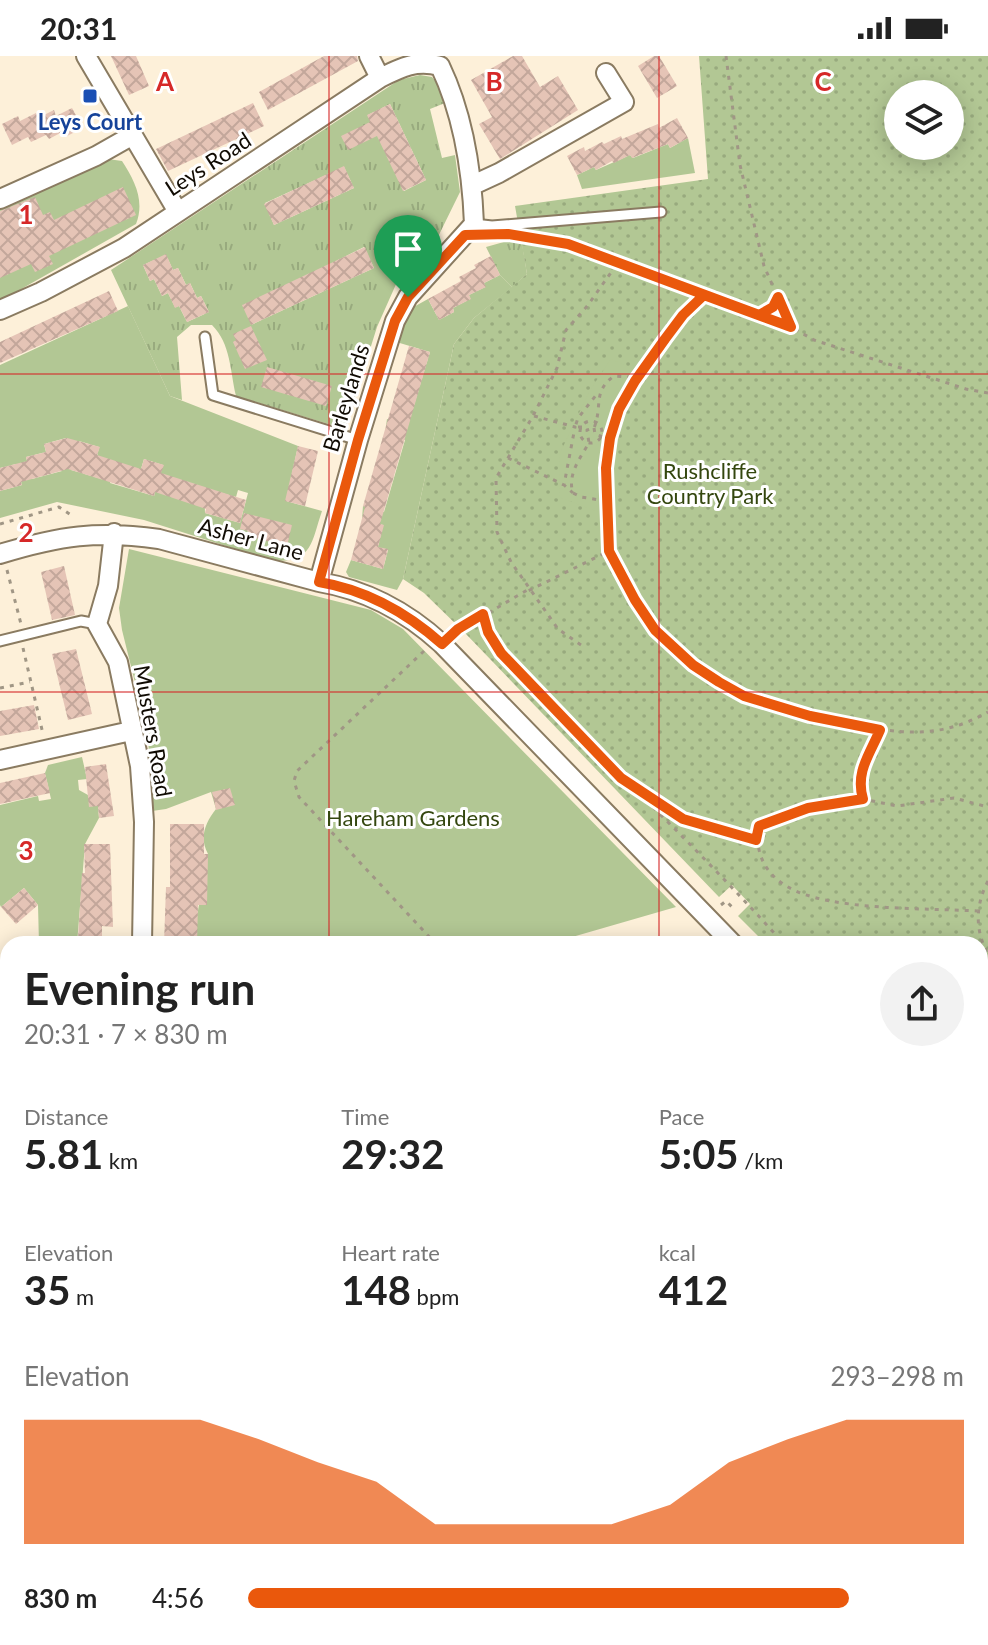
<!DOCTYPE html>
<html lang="en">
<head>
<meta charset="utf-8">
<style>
	body { margin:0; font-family:Lato,sans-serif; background:#f2f2f2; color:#222; height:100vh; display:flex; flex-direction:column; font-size:30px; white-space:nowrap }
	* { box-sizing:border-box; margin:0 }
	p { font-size:26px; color:#767676 }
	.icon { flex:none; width:44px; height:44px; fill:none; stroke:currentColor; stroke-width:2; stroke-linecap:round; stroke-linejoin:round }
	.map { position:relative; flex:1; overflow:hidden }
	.sheet { position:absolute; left:0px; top:880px; width:988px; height:710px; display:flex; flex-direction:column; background:#fff; border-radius:24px 24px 0 0; box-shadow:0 4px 20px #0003 }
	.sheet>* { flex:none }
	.buttons { position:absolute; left:884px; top:24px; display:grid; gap:16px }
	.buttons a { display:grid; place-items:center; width:80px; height:80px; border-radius:50%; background:#fff; box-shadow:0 4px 20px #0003; font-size:40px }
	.pin { position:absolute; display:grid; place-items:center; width:68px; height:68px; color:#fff; margin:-82px -34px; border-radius:50% 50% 50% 0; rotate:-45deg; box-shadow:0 0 8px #0007 }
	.pin .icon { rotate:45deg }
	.round { display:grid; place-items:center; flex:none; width:84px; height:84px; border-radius:42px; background:#f2f2f2 }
	.summary { display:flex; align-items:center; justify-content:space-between; height:136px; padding:0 24px }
	h1 { font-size:44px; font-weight:700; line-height:60px }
	.stats { display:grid; grid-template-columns:repeat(3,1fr); gap:12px; height:136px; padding:8px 24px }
	.stats div { display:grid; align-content:center }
	.stats b { font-size:40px; font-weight:700 }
	.stats small { font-size:22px; font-weight:400 }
	.stats p { font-size:22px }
	.chart { height:224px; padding:16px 24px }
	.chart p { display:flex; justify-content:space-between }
	.chart svg { width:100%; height:144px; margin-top:8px; fill:#ea580c; opacity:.7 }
	ul { padding:0 24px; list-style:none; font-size:26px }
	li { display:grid; grid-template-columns:128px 96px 1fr; align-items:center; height:60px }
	li i { height:20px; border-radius:10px; background:#ea580c }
	.status { display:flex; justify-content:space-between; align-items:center; height:56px; padding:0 40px; background:#fff; direction:ltr }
	.status svg { height:22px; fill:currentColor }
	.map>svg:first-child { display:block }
	.grass { fill:url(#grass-tufts); fill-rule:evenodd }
	.park { fill:url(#park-dots); fill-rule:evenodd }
	.garden { fill:#b2c794; fill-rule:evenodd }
	.building { fill:url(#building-cross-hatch) }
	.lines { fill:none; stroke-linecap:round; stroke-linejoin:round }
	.service-casing { stroke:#8a7b61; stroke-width:13 }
	.minor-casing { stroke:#8a7b61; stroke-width:22 }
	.path { stroke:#a09685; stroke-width:3; stroke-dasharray:4 6; stroke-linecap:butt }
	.service { stroke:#fff; stroke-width:9 }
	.minor { stroke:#fff; stroke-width:18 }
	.route-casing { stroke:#fff; stroke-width:16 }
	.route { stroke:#ea580c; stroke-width:10 }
	.grid { fill:none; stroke:#d62828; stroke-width:2; stroke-opacity:0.55 }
	.transit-dot { fill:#1a4fb4; stroke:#fff; stroke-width:3 }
	.labels { text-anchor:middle; stroke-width:6; stroke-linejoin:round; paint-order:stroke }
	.transit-label { font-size:22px; font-weight:bold; fill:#164399; stroke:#fff }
	.street-label { font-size:22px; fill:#100b03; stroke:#fff }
	.park-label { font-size:22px; fill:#34470f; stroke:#fff }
	.grid-label { font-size:26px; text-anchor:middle; font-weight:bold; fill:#d62828; stroke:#fff; stroke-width:6; stroke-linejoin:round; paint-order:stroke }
</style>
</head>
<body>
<div class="status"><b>20:31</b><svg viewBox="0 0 49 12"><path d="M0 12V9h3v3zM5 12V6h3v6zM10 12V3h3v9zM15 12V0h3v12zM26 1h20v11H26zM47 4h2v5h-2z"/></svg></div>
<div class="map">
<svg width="988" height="1589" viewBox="0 0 988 1589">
	<defs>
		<pattern id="grass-tufts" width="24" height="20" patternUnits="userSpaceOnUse" patternTransform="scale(2)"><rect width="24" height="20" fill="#b2c794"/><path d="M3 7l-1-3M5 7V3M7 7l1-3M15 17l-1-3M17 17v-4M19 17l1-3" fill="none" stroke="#98aa7e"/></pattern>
		<pattern id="park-dots" width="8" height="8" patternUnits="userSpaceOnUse" patternTransform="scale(2)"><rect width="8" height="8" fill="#b2c794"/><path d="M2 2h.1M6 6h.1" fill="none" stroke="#98aa7e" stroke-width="1.8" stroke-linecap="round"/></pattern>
		<pattern id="building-cross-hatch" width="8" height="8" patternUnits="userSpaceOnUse" patternTransform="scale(2)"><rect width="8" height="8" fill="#e5c4b6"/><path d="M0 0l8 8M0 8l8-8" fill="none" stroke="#c3a79b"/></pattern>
	</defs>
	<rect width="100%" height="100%" fill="#fdf0d9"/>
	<path class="grass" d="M 420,19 L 432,21 L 443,34 L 445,47 L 430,53 L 442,102 L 455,99 L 460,136 L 431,195 L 397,226 L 377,271 L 345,373 L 236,340 C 230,315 231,288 212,269 L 191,269 L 177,281 L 182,344 L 170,340 L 111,214 L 399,24 ZM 390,48 L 426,124 L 404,135 L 368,59 ZM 344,111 L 354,132 L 274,169 L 265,147 ZM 364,191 L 374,212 L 251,269 L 338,204 ZM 166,199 L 173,214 L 178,212 L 186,229 L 190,227 L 197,242 L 201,240 L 209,256 L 187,266 L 179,250 L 175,251 L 168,237 L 162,240 L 154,223 L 150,225 L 143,209 Z
		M 521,181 L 527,218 L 512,231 L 500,219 L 486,191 Z"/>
	<path class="park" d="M 699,0 L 988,0 L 988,1115 L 980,1107 L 980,888 L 766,888 L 738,860 L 750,848 L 732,829 L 719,841 L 465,577 L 424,537 L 403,523 L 454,288 L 474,262 L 527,218 L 515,150 L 708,123 ZM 898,38 L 950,38 L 950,90 L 898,90 Z"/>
	<path class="garden" d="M 688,82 L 695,117 L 582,133 L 577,119 L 594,111 L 596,114 L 630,99 L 633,102 L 668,88 L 670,92 Z
		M 108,103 L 122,105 C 135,125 145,145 136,168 L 0,245 L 0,151 Z
		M 500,219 L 512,231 L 474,262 L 454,288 L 403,523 L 397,534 L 349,521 L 346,516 L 351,504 L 383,513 L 388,494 L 378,491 L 383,469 L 362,463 L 363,450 L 384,456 L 405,384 L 385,377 L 387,363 L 408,369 L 430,296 L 393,285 L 410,253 L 428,243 L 439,264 L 454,256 L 453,252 L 470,243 L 469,239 L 485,231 L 484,227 Z
		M 128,250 L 170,340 L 298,390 L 286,445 L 322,455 C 311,487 313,506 273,505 L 144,464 L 57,446 L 0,462 L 0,435 L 22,429 L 16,408 L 0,412 L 0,309 ZM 66,382 L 62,415 L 32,423 L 26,401 L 46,396 L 44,388 ZM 79,385 L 99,391 L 97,401 L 105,424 L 71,414 ZM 144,403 L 163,409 L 154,440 L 110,427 L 114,412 L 141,413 ZM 204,432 L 236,441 L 238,434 L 248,437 L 240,467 L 205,457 Z
		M 611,303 L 636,315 C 621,343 608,368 604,399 C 602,417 607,440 599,456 L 559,441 L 560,397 L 590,334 Z
		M 129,493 L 371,554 L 403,573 L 676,851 L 548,888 L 339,888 L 246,882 L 245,888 L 199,888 L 198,884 L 188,883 L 197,860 L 208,798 C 199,782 205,767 216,753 L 211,736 L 166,753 L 152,755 L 148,679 L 122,574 L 119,552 Z
		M 82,701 L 87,723 L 78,724 L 79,734 L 88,739 L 98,750 L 99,762 L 85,788 L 77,888 L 39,888 L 38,849 L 24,832 L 1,851 L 0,849 L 0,749 L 38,740 L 39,745 L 51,743 L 45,717 L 48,709 Z
		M 980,1167 L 988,1175 L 988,1351 L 980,1353 Z
		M 0,1345 L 8,1360 L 8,1541 L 0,1537 Z"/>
	<path class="building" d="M 111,0 L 136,0 L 149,30 L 129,39 Z
		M 324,0 L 357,0 L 358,5 L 268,54 L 259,36 Z
		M 513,0 L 522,0 L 540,31 L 558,20 L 578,54 L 500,103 L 479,68 L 492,61 L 471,24 Z
		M 654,0 L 659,0 L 677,30 L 657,42 L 638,10 Z
		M 253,47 L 264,70 L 168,115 L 156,93 Z
		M 390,48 L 426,124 L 403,135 L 377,80 L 348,94 L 341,80 L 370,66 L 367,59 Z
		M 72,52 L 83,72 L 67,80 L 64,75 L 49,83 L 46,79 L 31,86 L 28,81 L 12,89 L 2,68 L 18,60 L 20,65 L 36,57 L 38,62 L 54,54 L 56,60 Z
		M 677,62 L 688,82 L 670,92 L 668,88 L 632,102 L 630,99 L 614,107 L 612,105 L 596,114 L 594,111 L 577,119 L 567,100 L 584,91 L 585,95 L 602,86 L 604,88 L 621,80 L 622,83 L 658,68 L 659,72 Z
		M 344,110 L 354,132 L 274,169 L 264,148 Z
		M 123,131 L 136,159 L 49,200 L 53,208 L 35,216 L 31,208 L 0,222 L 0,155 L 35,141 L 43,159 L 50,156 L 54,164 Z
		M 365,191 L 374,212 L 251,269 L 242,249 Z
		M 166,198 L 173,214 L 178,212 L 186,229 L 190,227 L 197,242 L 201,240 L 209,256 L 187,266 L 179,250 L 175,252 L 168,237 L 162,240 L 154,223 L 150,225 L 143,209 Z
		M 491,200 L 500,219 L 484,227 L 486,231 L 469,239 L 471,243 L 453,252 L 454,256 L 439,264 L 428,243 L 461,225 L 459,221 L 476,212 L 474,209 Z
		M 109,235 L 118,255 L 0,307 L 0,286 Z
		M 251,270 L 267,304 L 245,313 L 233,286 L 236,284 L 233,278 Z
		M 409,290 L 430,296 L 380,468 L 384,469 L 378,491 L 388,493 L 383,513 L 351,504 L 365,451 L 363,450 Z
		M 267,311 L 332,330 L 326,350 L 261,331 Z
		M 67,382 L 100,391 L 97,399 L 141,413 L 144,403 L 164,409 L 161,417 L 246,444 L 240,467 L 205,457 L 206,453 L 155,436 L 154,440 L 68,413 L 21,426 L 22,429 L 0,435 L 0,412 L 27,405 L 26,401 L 46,396 L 44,388 Z
		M 298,390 L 318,395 L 305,450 L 285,445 Z
		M 244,457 L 292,469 L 287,490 L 247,480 L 248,475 L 240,473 Z
		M 64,510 L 75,559 L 52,564 L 41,516 Z
		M 76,593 L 92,658 L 68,664 L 52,598 Z
		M 34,649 L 39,673 L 0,680 L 0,655 Z
		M 106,708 L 114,760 L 99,762 L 98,750 L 89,751 L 85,711 Z
		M 45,717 L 50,737 L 0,748 L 0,727 Z
		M 230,732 L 235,749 L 216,754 L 212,736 Z
		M 170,768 L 204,768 L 204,798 L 208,798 L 207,849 L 198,849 L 197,888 L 164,888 L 166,831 L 170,831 Z
		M 84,788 L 110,788 L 113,871 L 102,870 L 102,884 L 78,883 L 82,817 L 85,817 Z
		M 24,832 L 38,849 L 16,868 L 1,851 Z"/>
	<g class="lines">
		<defs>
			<path id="service" d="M 474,168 L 492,170 L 661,156
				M 205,281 L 213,339 L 358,384
				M 0,585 L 81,565 L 97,568
				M 967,1589 L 988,1579"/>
			<path id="minor" d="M 86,0 L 178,156
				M 369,0 L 380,22
				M 473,129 L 499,117 L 624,46 L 606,17
				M 0,143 L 96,100 L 133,79
				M 0,254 L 41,236 L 124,192 L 380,22 C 402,11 416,4 440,10
				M 114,477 L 108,530 L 97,568 L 118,606 L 140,710 L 144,766 L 142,888
				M 0,498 C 59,480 98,474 159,483 L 319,526 C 367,534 406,555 442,588 L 733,888
				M 319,526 L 358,384 L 395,265 L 408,241 L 474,168 C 472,116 463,58 440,10
				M 0,704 L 131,675
				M 980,1144 L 988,1153
				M 0,1277 L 8,1281
				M 980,1400 L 988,1399
				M 0,1545 L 8,1548
				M 130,1582 L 160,1589
				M 560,1582 L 566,1589
				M 889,1582 L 894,1589
				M 25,1589 L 26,1582
				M 417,1589 L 423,1582
				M 729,1589 L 732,1582"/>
		</defs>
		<use href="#service" class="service-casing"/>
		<use href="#minor" class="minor-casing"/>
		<path class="path" d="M 726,0 L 740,109 L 764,210 L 791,271
			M 533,181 L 568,188 L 703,239
			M 759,259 L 773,251 L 778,241
			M 988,337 L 966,333 L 814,284 L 791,271 L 704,239 C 674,268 633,317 618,356 C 605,392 606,427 608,464 C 608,473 607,486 609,494 C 611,502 618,509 621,516 C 650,573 682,610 742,638 C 772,652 809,659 841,666 C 896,677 937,685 988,656
			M 534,360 L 575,371 L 564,429 L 573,437
			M580 376a11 11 0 1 1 22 0a11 11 0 1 1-22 0Z
			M 582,371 L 575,371 L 578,362 L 597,338
			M 594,372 L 595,378 L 609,383
			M 508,402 L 564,429
			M 606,445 L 581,441 L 573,437 C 567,419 580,402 589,387 L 587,374 L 594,372 C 603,350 592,336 614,320 L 628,321 L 635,325
			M 0,468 L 59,451 L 74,461
			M 7,514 L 21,568
			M 483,558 L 488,576 L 501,597 C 594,696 694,787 784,888
			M 454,577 L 529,533 L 528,535 L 609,495
			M 581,589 L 558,573 L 511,506 L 497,476 L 496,422 L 533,360 L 557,312 L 566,274 L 588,249 L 617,208
			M 23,592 L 43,678
			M 424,595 L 297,715 L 294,725 L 299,741 L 434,886
			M 0,632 L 30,626
			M 879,675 C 870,699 855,716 863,743 L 897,750 L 954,742 L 988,751
			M 630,728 L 683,763 L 756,784
			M 863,743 L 808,752 L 759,770 C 754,796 765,818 788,831 C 828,855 928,852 977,855
			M 988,825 C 975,850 975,874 988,899
			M 721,849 L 726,845 L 733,852
			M 971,888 L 982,887
			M 980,934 L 988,951
			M 980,1102 L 988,1111
			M 190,1589 L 192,1582"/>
		<use href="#service" class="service"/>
		<use href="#minor" class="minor"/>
	</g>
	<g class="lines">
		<defs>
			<path id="route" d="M 408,241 L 395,265 L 358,384 L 319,526 C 367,534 406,556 442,588 L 458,573 L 483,558 L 488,576 L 501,597 L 621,722 L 683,763 L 756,784 L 759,770 L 808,752 L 863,743 C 855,716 870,698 880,674 L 810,660 L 744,640 L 719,626 L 693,609 L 655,574 L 635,544 L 609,495 L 606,412 L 610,382 L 619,353 L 635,325 L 665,283 L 683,259 L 704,239 L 791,271 L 778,241 L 773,251 L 759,259 L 568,188 L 508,178 L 465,179 L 408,241"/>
		</defs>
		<use href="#route" class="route-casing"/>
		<use href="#route" class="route"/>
	</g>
	<path class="grid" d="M 329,0 L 329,888M 659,0 L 659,888M 0,318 L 988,318M 0,636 L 988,636M 0,953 L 8,953M 980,953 L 988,953M 0,1271 L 8,1271M 980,1271 L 988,1271M 329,1582 L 329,1589M 659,1582 L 659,1589"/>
	<rect class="transit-dot" x="82" y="32" width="16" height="16" rx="4"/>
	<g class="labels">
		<g class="transit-label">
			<text x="90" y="74">Leys Court</text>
		</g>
		<g class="street-label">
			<text transform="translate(208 108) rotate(-33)" y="8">Leys Road</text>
			<text transform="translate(346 342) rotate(-73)" y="8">Barleylands</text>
			<text transform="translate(251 483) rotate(15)" y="8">Asher Lane</text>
			<text transform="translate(153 675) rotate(80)" y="8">Musters Road</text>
		</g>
		<g class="park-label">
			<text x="710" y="423">Rushcliffe<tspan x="710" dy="25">Country Park</tspan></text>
			<text x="413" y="770">Hareham Gardens</text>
		</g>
	</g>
	<g class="grid-label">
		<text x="165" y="35">A</text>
		<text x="494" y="35">B</text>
		<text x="823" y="35">C</text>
		<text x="26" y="168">1</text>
		<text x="26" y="486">2</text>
		<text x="26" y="804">3</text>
	</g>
</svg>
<div class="buttons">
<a><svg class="icon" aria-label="layers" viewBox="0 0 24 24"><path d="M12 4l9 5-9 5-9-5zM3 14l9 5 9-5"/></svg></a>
</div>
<div class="pin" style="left:408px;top:241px;background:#1e9e55"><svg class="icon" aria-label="arrive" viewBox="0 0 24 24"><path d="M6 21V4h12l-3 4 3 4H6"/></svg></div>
<section class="sheet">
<div class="summary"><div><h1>Evening run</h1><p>20:31 · 7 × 830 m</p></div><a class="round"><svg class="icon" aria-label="share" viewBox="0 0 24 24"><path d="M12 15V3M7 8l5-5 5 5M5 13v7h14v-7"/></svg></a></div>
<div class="stats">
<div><p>Distance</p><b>5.81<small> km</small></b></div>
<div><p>Time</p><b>29:32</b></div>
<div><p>Pace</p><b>5:05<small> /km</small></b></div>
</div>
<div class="stats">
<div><p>Elevation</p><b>35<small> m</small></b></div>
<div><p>Heart rate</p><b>148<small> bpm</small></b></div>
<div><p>kcal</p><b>412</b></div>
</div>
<div class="chart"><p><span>Elevation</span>293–298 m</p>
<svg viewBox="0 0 160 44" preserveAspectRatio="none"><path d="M0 44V6L10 6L20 6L30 6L40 12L50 19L60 25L70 38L80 38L90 38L100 38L110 32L120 19L130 12L140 6L150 6L160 6V44z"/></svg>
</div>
<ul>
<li><b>830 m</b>4:56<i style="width:84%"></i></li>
</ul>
</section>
</div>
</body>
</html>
